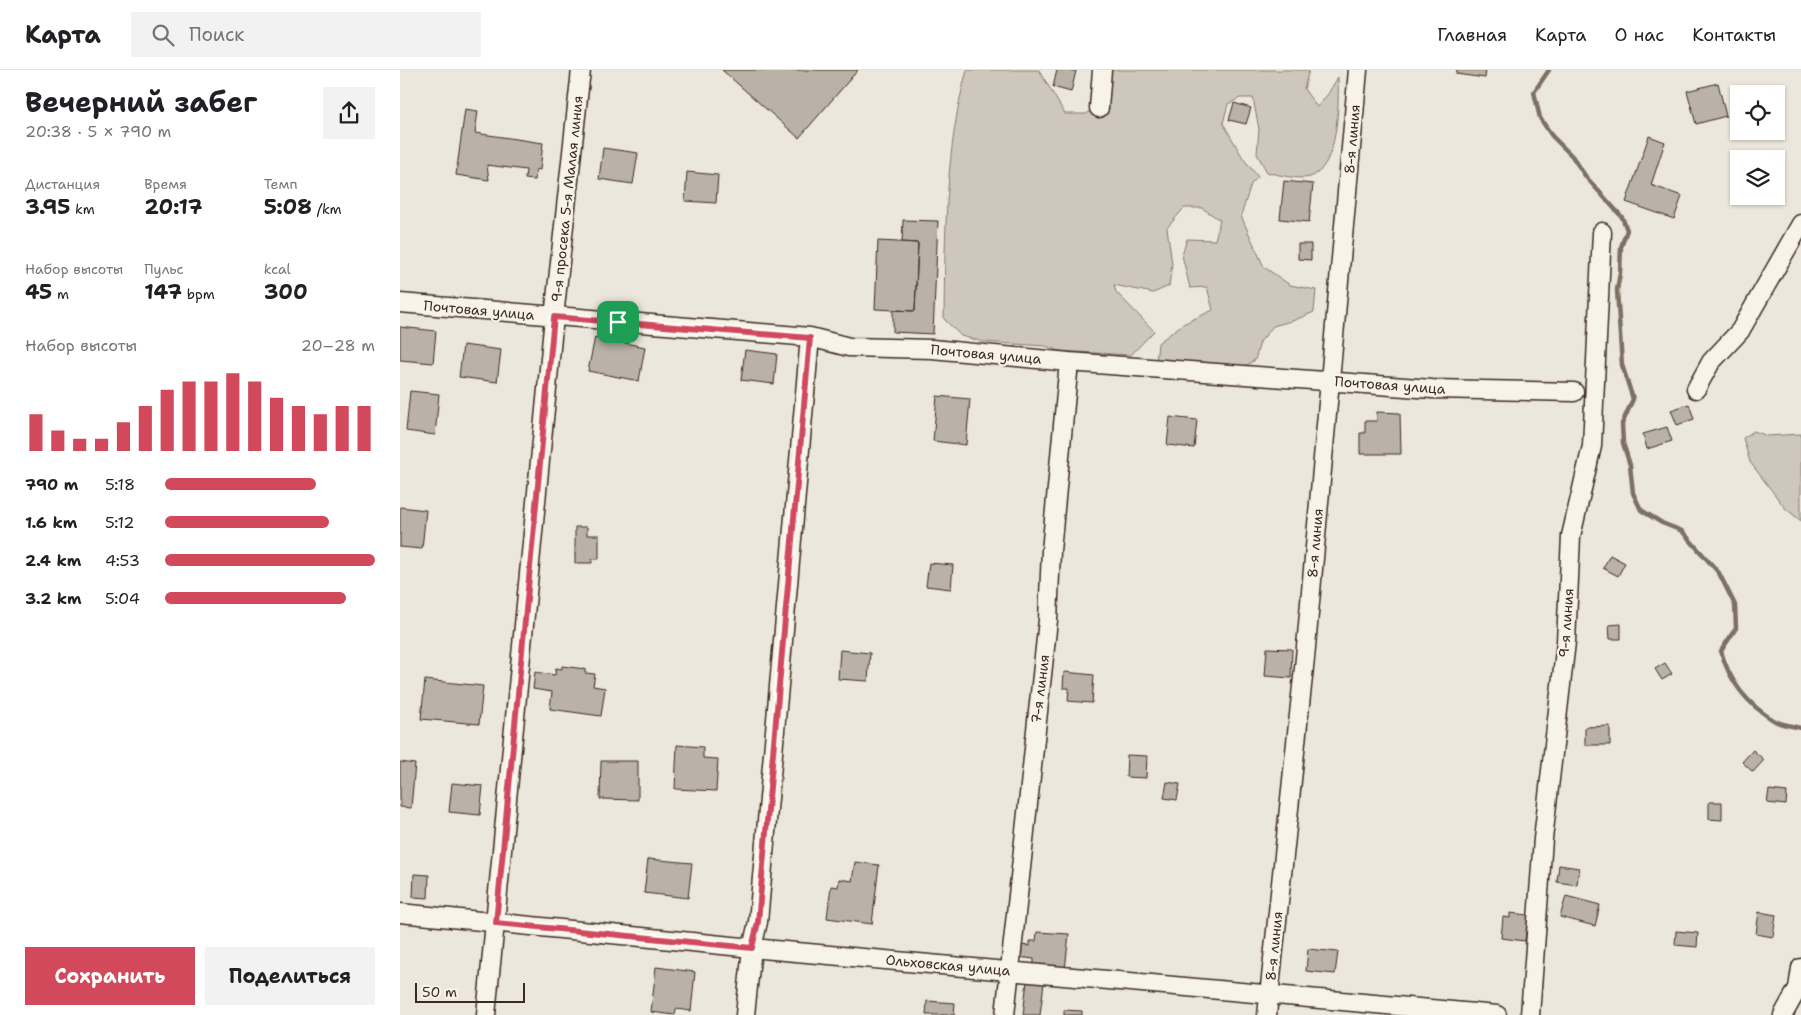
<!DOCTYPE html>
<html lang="ru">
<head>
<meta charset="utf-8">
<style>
	body { margin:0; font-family:"Shantell Sans",sans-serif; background:#f2f2f2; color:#202124; height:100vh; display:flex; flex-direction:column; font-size:19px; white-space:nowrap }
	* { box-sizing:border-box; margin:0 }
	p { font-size:16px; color:#757577 }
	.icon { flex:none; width:28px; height:28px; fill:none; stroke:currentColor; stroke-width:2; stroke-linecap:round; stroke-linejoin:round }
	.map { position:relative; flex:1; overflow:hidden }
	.panel { display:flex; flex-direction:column; background:#fff; width:400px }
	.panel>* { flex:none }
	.tools { position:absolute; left:1330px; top:15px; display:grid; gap:10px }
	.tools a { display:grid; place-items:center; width:55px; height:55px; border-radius:0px; background:#fff; box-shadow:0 1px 4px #0004; font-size:25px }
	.scale { position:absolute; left:15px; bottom:12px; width:110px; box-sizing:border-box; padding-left:5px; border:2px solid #3b2a1e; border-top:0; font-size:14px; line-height:18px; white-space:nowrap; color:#3b2a1e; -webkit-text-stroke:4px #f7f3e8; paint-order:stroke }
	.pin { position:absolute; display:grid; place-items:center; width:42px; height:42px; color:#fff; margin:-21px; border-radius:10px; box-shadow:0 2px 8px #0006 }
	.round { display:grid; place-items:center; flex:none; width:52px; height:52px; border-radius:0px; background:#f2f2f2 }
	.head { display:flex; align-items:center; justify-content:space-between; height:85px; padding:0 25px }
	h1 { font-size:28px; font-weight:700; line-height:38px }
	.stats { display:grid; grid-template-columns:repeat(3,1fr); gap:8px; height:85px; padding:5px 25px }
	.stats div { display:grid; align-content:center }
	.stats b { font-size:21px; font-weight:700 }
	.stats small { font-size:14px; font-weight:400 }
	.stats p { font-size:14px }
	.chart { height:140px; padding:10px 25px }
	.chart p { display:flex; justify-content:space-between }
	.chart svg { width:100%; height:90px; margin-top:5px; stroke:#d1495b; stroke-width:6 }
	.primary-button { display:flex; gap:10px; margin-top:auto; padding:10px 25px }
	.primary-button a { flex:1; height:58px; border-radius:0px; background:#d1495b; color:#fff; font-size:20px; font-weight:700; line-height:58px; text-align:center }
	.primary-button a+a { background:#f2f2f2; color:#202124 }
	ul { padding:0 25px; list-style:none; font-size:16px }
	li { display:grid; grid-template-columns:80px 60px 1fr; align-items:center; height:38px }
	li i { height:12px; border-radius:6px; background:#d1495b }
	header { display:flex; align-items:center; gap:30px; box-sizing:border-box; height:70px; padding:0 25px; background:#fff; border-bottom:1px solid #e0e0e0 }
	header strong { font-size:24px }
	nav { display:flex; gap:28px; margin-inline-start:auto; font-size:18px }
	.search { width:350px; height:45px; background:#f2f2f2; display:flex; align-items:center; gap:12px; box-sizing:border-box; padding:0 18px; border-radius:0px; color:#757577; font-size:19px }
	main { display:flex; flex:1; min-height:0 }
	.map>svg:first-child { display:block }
	.green { fill:#cec8bc; stroke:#84796d }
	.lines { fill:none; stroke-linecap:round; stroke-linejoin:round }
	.stream { stroke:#7c7064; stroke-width:4.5 }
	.building { fill:#bab2a7; stroke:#3b2a1e }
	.minor-casing { stroke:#3b2a1e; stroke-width:21 }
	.minor { stroke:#f7f3e8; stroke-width:18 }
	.route-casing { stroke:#fff; stroke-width:10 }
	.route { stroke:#d1495b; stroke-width:6 }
	.labels { text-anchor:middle; stroke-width:4.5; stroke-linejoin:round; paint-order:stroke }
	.street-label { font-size:14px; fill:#3b2a1e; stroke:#f7f3e8 }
</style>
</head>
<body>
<header>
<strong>Карта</strong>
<div class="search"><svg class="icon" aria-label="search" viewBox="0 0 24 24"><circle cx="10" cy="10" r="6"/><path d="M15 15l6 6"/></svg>Поиск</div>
<nav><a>Главная</a><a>Карта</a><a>О нас</a><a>Контакты</a></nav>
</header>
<main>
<section class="panel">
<div class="head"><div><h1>Вечерний забег</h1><p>20:38 · 5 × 790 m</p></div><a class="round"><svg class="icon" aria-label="share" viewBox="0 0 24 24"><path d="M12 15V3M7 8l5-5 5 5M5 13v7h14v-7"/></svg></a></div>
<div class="stats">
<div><p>Дистанция</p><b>3.95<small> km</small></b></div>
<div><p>Время</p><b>20:17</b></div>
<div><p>Темп</p><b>5:08<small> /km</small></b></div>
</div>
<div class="stats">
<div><p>Набор высоты</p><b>45<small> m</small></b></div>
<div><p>Пульс</p><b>147<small> bpm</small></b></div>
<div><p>kcal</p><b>300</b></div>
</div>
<div class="chart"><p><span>Набор высоты</span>20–28 m</p>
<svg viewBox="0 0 160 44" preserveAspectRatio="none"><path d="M5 44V26M15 44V34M25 44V38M35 44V38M45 44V30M55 44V22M65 44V14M75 44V10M85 44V10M95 44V6M105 44V10M115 44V18M125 44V22M135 44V26M145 44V22M155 44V22"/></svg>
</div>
<ul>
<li><b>790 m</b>5:18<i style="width:72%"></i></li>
<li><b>1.6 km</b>5:12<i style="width:78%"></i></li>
<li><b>2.4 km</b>4:53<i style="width:100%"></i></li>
<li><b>3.2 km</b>5:04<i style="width:86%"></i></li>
</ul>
<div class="primary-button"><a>Сохранить</a><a>Поделиться</a></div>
</section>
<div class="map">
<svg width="1401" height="945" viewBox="0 0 1401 945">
	<rect width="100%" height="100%" fill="#ece7dc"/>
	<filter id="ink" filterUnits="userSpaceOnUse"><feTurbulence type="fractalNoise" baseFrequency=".02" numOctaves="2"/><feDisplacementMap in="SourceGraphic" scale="10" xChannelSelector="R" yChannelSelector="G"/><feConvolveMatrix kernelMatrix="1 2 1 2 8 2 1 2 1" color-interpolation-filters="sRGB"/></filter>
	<g filter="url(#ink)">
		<path class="green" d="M 567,0 L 639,0 L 665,44 L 687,44 L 702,26 L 697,0 L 909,0 L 904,19 L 917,37 L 928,24 L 938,7 C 939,31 939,98 910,107 C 900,110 878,105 867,102 L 857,84 L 859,59 L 853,28 L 840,28 L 828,34 L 823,53 L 843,88 L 858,107 L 851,114 L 841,146 L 864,197 L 890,215 L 916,220 L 914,242 L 895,250 L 873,256 L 860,272 L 855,290 L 837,301 L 756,293 L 758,273 L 783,254 L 813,240 L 807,217 L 790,218 L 782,185 L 787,169 L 815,170 L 820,150 L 802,138 L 784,138 L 767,158 L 772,194 L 769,216 L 753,223 L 714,215 L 716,222 L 754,261 L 731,285 L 660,281 L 645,276 L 584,272 L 561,266 L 544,249 C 545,169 545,78 567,0 Z
			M 1354,361 L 1367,366 L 1401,364 L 1401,451 L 1385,438 L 1350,392 L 1343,368 Z"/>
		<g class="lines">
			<path class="stream" d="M 1149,0 L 1134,22 L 1140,48 L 1152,66 L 1172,86 L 1186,107 L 1222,147 L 1227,160 L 1221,177 L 1220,203 L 1217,220 L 1222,295 L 1233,329 L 1222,354 L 1223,373 L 1230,395 L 1233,423 L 1241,440 L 1262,453 L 1282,461 L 1319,503 L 1335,535 L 1336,558 L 1321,581 C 1329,611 1348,635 1375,651 C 1382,655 1393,656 1401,658"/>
		</g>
		<path class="building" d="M 322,0 L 458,0 L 399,68 Z
			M 657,0 L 676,1 L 671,22 L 653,17 Z
			M 1057,0 L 1086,0 L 1085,8 L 1056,4 Z
			M 1318,13 L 1326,46 L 1296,54 L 1287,21 Z
			M 834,33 L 851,38 L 846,54 L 829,50 Z
			M 65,39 L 78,41 L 75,63 L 143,73 L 140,100 L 136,99 L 135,110 L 125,109 L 126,100 L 87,95 L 89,110 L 56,105 Z
			M 1249,66 L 1265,72 L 1251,115 L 1282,126 L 1274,149 L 1226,132 Z
			M 203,78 L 238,83 L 233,114 L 199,109 Z
			M 287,102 L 318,105 L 316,133 L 285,131 Z
			M 884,111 L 913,114 L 909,152 L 880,149 Z
			M 503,150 L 538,151 L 533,264 L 493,262 L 493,240 L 515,241 L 518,173 L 502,172 Z
			M 478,171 L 518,173 L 515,241 L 475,239 Z
			M 898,174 L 911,174 L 911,190 L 898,189 Z
			M 0,257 L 36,261 L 33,293 L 0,290 Z
			M 195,267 L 245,277 L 239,311 L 188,301 Z
			M 63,275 L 101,280 L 97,312 L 59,307 Z
			M 345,280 L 377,284 L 374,314 L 341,310 Z
			M 10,321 L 39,324 L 35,365 L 6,361 Z
			M 537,326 L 570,329 L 566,375 L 533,371 Z
			M 1289,334 L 1294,349 L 1277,355 L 1271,340 Z
			M 977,342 L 1000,343 L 1001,384 L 960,384 L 960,363 L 965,363 L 965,351 L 977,351 Z
			M 770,347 L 797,350 L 794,378 L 767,375 Z
			M 1267,357 L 1272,371 L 1247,379 L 1243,364 Z
			M 0,437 L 26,440 L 22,479 L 0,477 Z
			M 175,457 L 187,457 L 187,465 L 199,465 L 199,489 L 192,489 L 192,493 L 175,493 Z
			M 1210,485 L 1225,493 L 1218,506 L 1203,498 Z
			M 529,493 L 553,495 L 551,519 L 526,516 Z
			M 1221,554 L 1221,569 L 1210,569 L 1209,555 Z
			M 867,578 L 892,579 L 891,608 L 865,606 Z
			M 440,580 L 470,583 L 468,611 L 438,609 Z
			M 1265,593 L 1272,604 L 1262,610 L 1255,599 Z
			M 162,596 L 185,599 L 185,603 L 195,604 L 193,616 L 205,618 L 201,646 L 150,639 L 152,622 L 133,619 L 135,602 L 155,605 L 156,598 L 162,599 Z
			M 664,602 L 694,605 L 692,633 L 668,631 L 669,618 L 663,618 Z
			M 25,610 L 83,616 L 79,654 L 21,649 Z
			M 1210,656 L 1210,675 L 1185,675 L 1185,657 Z
			M 277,675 L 303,677 L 303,688 L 318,689 L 316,721 L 275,719 Z
			M 1353,680 L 1364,690 L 1353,702 L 1342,692 Z
			M 727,685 L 747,686 L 746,708 L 726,707 Z
			M 201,691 L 238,691 L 238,730 L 200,729 Z
			M 0,692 L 15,694 L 11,738 L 0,737 Z
			M 767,712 L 780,714 L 777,730 L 764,728 Z
			M 52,713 L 83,716 L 80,745 L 49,742 Z
			M 1369,720 L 1387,722 L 1386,735 L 1367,733 Z
			M 1309,732 L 1322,732 L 1322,750 L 1309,749 Z
			M 248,789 L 292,793 L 288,828 L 244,823 Z
			M 455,792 L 479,795 L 472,854 L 427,848 L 431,816 L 438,817 L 439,809 L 452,811 Z
			M 1159,795 L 1179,798 L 1177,815 L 1157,812 Z
			M 14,804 L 29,805 L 28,828 L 13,827 Z
			M 1166,826 L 1200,835 L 1195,856 L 1160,847 Z
			M 1359,842 L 1376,845 L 1373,867 L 1356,864 Z
			M 1110,843 L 1128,845 L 1125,871 L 1101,868 L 1103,847 L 1110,848 Z
			M 1276,861 L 1298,863 L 1297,877 L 1275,875 Z
			M 637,862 L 669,864 L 665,900 L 634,898 L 634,889 L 618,887 L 619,875 L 630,876 L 630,871 L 636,871 Z
			M 908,879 L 938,882 L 935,904 L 906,901 Z
			M 256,897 L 295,902 L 291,941 L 276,939 L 275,945 L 251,942 Z
			M 627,911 L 644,913 L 640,945 L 623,945 Z
			M 527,931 L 555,933 L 554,945 L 526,945 Z
			M 664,940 L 682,941 L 682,945 L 664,945 Z"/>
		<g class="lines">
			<defs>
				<path id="minor" d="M 699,38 L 702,0
					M 0,233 L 410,267 L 449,277 L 532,279 L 669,292 L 1032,319 L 1174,322
					M 1296,319 L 1311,292 L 1340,261 L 1401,154
					M 0,843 L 352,878 L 1097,945
					M 86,945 L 154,247 L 181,0
					M 345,945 L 352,878 L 358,852 L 410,267
					M 605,945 L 648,550 L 651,481 L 669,292
					M 867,945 L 905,588 L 958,0
					M 1130,945 L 1143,769 L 1166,572 L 1171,466 L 1192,376 L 1202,162
					M 1383,945 L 1398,918 L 1401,898"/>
			</defs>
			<use href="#minor" class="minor-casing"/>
			<use href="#minor" class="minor"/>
		</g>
	</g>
	<g class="lines" filter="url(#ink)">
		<defs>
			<path id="route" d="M 154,247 L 410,268 L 358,852 L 352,878 L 96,853 Z"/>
		</defs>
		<use href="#route" class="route-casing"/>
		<use href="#route" class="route"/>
	</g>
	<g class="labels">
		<g class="street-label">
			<text transform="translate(952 69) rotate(-85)" y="5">8-я линия</text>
			<text transform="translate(167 129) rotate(-84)" y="5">9-я просека 5-я Малая линия</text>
			<text transform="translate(79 240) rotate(5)" y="5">Почтовая улица</text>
			<text transform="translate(586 284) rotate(5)" y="5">Почтовая улица</text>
			<text transform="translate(990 315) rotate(4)" y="5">Почтовая улица</text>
			<text transform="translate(915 473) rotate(-85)" y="5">8-я линия</text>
			<text transform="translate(1166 553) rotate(-86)" y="5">9-я линия</text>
			<text transform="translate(640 619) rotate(-83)" y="5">7-я линия</text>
			<text transform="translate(874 876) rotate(-84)" y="5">8-я линия</text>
			<text transform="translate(548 895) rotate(5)" y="5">Ольховская улица</text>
		</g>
	</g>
</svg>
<div class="tools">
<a><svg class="icon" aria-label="locate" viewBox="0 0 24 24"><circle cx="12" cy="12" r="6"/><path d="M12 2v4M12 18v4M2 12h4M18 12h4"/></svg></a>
<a><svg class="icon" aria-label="layers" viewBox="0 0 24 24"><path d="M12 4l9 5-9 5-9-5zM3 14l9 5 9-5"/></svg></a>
</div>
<div class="scale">50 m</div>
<div class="pin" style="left:218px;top:252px;background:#1e9e55"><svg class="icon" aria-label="arrive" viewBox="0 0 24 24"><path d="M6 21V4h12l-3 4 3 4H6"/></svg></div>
</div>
</main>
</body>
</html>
